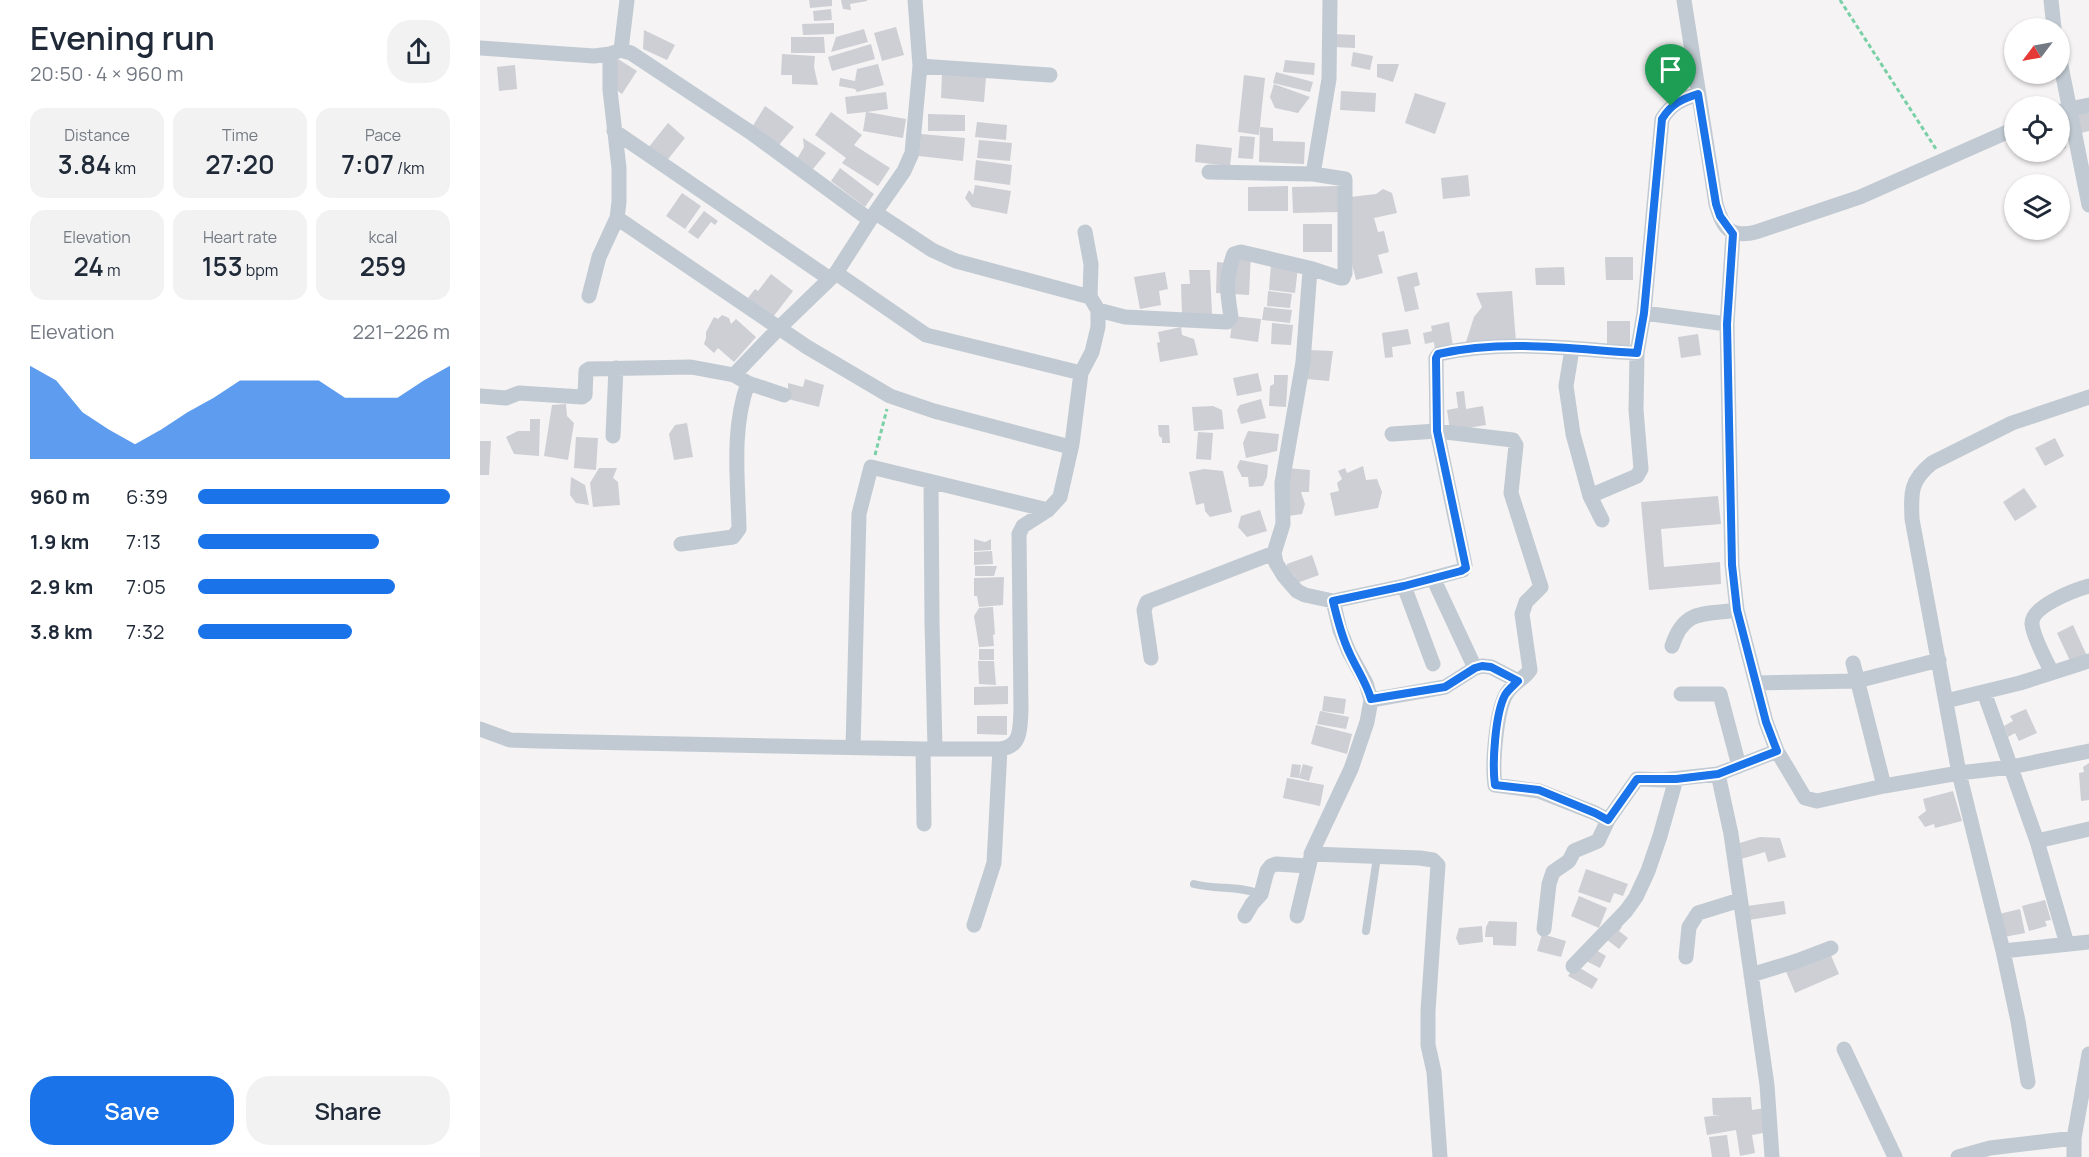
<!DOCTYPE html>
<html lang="en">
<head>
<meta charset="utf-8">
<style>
	body { margin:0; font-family:Manrope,sans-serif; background:#f2f2f3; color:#1f2937; height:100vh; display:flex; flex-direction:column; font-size:22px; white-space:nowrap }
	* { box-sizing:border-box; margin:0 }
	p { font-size:20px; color:#747a83 }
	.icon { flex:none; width:33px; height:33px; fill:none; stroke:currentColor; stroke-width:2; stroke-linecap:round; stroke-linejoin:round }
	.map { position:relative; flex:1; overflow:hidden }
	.details { display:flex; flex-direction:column; background:#fff; width:480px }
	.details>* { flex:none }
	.needle { width:39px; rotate:238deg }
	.tools { position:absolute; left:1524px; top:18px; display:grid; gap:12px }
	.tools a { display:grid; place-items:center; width:66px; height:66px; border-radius:50%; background:#fff; box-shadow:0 2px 4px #0004; font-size:30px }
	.pin { position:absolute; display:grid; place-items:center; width:51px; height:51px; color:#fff; margin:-62px -26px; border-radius:50% 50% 50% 0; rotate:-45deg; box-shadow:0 0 6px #0007 }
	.pin .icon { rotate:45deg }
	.round { display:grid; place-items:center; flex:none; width:63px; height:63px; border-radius:24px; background:#f2f2f3 }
	.overview { display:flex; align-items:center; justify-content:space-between; height:102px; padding:0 30px }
	h1 { font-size:33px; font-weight:600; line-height:45px }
	.metrics { display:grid; grid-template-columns:repeat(3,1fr); gap:9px; height:102px; padding:6px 30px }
	.metrics div { display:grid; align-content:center; border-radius:15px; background:#f2f2f3; text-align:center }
	.metrics b { font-size:26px; font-weight:600 }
	.metrics small { font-size:16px; font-weight:400 }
	.metrics p { font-size:16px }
	.chart { height:168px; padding:12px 30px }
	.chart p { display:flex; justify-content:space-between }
	.chart svg { width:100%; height:108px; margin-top:6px; fill:#1a73e8; opacity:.7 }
	.button { display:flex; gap:12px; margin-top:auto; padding:12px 30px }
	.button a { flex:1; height:69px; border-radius:24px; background:#1a73e8; color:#fff; font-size:24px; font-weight:600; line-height:69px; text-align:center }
	.button a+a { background:#f2f2f3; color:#1f2937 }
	ul { padding:0 30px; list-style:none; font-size:20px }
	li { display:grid; grid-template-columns:96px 72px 1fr; align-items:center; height:45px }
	li i { height:15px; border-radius:8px; background:#1a73e8 }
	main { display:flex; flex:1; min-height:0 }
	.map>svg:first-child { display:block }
	.building { fill:#cdcfd5 }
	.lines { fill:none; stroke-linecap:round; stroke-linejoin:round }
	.path { stroke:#7ad0a6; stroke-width:3; stroke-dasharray:4.5 3; stroke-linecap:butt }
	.service { stroke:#c1cad2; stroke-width:8 }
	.minor { stroke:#c1cad2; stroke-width:15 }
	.route-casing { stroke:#fff; stroke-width:12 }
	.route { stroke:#1a73e8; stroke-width:8 }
</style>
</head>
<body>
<main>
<section class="details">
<div class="overview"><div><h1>Evening run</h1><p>20:50 · 4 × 960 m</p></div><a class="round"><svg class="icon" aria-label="share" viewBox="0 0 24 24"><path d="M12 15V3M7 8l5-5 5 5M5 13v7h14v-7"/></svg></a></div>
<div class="metrics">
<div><p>Distance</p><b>3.84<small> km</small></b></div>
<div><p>Time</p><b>27:20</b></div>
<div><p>Pace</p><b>7:07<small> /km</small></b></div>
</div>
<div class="metrics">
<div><p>Elevation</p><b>24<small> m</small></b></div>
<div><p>Heart rate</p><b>153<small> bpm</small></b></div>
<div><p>kcal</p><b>259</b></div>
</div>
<div class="chart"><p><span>Elevation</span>221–226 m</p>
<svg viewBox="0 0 160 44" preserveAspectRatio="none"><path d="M0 44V6L10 12L20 25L30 32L40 38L50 32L60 25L70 19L80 12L90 12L100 12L110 12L120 19L130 19L140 19L150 12L160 6V44z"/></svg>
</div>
<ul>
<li><b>960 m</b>6:39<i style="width:100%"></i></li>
<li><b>1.9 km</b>7:13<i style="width:72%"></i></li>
<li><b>2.9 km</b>7:05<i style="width:78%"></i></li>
<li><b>3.8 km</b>7:32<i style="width:61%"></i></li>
</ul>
<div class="button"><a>Save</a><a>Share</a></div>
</section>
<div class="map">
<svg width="1609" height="1157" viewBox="0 0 1609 1157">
	<rect width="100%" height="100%" fill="#f5f3f3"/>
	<path class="building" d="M 329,0 L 352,0 L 352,6 L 330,8 Z
		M 361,0 L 387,0 L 387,1 L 370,4 L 371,10 L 363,9 Z
		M 351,9 L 352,20 L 334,21 L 333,11 Z
		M 354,23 L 354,34 L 323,35 L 322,24 Z
		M 416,27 L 424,55 L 402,61 L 394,33 Z
		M 384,29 L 388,42 L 351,52 L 356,37 Z
		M 164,30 L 195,45 L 187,60 L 163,49 Z
		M 853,34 L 875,35 L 875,48 L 853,47 Z
		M 311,37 L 344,37 L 345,53 L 311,53 Z
		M 391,44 L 395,59 L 352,71 L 348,57 Z
		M 873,52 L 893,56 L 890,70 L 871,66 Z
		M 302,54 L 335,56 L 334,67 L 338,85 L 312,84 L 312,75 L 301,75 Z
		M 138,59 L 157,71 L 142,94 L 132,87 L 133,68 Z
		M 805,60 L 835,63 L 834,75 L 803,72 Z
		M 398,64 L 404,85 L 377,92 L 375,89 L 359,86 L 360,78 L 375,81 L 377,69 Z
		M 897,64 L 919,64 L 913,82 L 897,77 Z
		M 35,65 L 37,89 L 19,91 L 17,67 Z
		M 796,72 L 833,82 L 830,92 L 793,83 Z
		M 462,73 L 506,77 L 504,102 L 461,98 Z
		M 764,75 L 785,78 L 779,135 L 758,132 Z
		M 794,84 L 830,97 L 818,113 L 795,108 L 790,97 Z
		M 861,91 L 896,93 L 895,112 L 860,110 Z
		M 406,92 L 408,109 L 387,112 L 426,119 L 423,138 L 383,131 L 386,112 L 367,114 L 365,97 Z
		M 935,93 L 966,103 L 955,134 L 925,123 Z
		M 285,106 L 314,127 L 299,145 L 271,129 Z
		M 1609,110 L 1609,131 L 1597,134 L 1592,114 Z
		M 351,112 L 382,135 L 374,145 L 410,168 L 398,186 L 362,163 L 366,158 L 335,135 Z
		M 448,114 L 485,115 L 485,131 L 448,131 Z
		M 497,122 L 527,125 L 526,140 L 495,137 Z
		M 188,123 L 205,138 L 185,163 L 168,148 Z
		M 780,127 L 793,128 L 793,141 L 825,142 L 824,164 L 779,162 Z
		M 1580,128 L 1586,148 L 1580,150 Z
		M 441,134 L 485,138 L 483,161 L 439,156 Z
		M 760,136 L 775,137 L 773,159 L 758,158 Z
		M 323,138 L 346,153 L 333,169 L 317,159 L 324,147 Z
		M 499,140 L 532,143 L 530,161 L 497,158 Z
		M 716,144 L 752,148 L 750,166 L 715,162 Z
		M 496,160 L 532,165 L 530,185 L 494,180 Z
		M 360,168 L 394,194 L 385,207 L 351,181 Z
		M 988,175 L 990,196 L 963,199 L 961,178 Z
		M 495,185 L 531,191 L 527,214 L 492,207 L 485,198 L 489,190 L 493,195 Z
		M 808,186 L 808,211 L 768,211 L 768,187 Z
		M 858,186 L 859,212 L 813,213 L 812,187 Z
		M 903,189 L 912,193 L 917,213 L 894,218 L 898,232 L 904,231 L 909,252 L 898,255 L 903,273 L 876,280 L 870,256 L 870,197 L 896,194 Z
		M 202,193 L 221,206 L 205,229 L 186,216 Z
		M 224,211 L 238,221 L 235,225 L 231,222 L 218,239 L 208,232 Z
		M 823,224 L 852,224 L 852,252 L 823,252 Z
		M 771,253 L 769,295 L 736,293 L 737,262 L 746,263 Z
		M 1125,257 L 1153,257 L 1153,280 L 1126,280 Z
		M 791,264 L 818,267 L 815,293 L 789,290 Z
		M 1084,267 L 1085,285 L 1056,285 L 1055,268 Z
		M 709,270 L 730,270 L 732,314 L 702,315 L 701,284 L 710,284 Z
		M 685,272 L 688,289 L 679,291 L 681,305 L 660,309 L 654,277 Z
		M 937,272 L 940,285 L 934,287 L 939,309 L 925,312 L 917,277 Z
		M 291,274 L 313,291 L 293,317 L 268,298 L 275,289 L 278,291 Z
		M 788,291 L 812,294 L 810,308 L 787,306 Z
		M 1032,291 L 1036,342 L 985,345 L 994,317 L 1002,307 L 996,293 Z
		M 784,307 L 812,310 L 810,323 L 782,320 Z
		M 242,315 L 249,318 L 251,324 L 256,319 L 276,337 L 254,362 L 238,348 L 234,353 L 224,344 L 226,338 L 226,332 L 234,317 L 238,319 Z
		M 753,316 L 781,319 L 778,342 L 750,338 Z
		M 1127,321 L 1150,321 L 1150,345 L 1127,345 Z
		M 969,322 L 973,346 L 955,350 L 954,342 L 945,344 L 943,333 L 952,331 L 951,326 Z
		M 792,323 L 813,325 L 811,345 L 791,344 Z
		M 701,327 L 702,335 L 714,339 L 718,355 L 680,362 L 677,343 L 680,342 L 678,332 Z
		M 928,329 L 931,344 L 912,347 L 913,357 L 905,358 L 902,333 Z
		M 1218,334 L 1221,355 L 1201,358 L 1198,337 Z
		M 827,350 L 853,351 L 849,381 L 826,379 Z
		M 778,373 L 782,391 L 757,396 L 753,378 Z
		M 794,375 L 808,375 L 806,407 L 789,406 L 790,386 L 794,384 Z
		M 325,379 L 344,385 L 339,407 L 308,399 L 308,383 L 323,387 Z
		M 984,391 L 986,409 L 1003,406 L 1006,425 L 970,431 L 967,410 L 978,408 L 976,392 Z
		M 781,399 L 786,418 L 761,424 L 757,410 L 760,405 Z
		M 86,404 L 87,416 L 94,423 L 88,460 L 64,456 L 72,405 Z
		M 733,406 L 742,410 L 744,429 L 714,431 L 712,407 Z
		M 50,419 L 60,419 L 59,456 L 34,454 L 26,437 L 38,431 L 50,431 Z
		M 207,423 L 213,457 L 194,460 L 189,434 L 195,425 Z
		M 678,425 L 689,425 L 690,443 L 682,443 L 682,438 L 679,436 Z
		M 768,431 L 799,434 L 797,451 L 766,458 L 763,443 Z
		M 718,432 L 733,433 L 731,460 L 716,459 Z
		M 96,437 L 118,438 L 116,470 L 94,468 Z
		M 1575,438 L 1584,456 L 1565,466 L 1555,448 Z
		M 0,441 L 11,441 L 9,475 L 0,475 Z
		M 760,460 L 788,465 L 787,477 L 783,486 L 769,487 L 768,477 L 762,477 L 757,467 Z
		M 883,466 L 886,480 L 897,479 L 902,492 L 898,508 L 855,516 L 850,493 L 859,491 L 857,483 L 862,479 L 858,471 L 865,468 L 867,473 Z
		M 119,468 L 137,468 L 133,478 L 138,482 L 140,505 L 113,507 L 110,483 Z
		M 806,468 L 830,470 L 829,492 L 821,492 L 825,504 L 822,514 L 808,516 Z
		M 724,469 L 743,471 L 752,512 L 730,517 L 725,511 L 724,503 L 716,505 L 709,472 Z
		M 91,477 L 105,485 L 109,505 L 96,503 L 90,495 Z
		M 1544,488 L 1557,507 L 1535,521 L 1523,502 Z
		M 1238,496 L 1241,524 L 1181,529 L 1184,567 L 1240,562 L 1241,584 L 1169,590 L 1161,502 Z
		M 780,510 L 787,531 L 767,537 L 758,527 L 761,516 Z
		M 494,539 L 505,542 L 511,539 L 511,550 L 494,551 Z
		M 512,551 L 513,564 L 494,565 L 494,552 Z
		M 832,555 L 839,575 L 817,583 L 814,575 L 808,577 L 806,570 L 807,564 Z
		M 495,566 L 517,566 L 514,576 L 495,576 Z
		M 524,577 L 523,605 L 499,607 L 497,596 L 494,596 L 494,578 Z
		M 513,607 L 515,634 L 513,635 L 514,646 L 499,647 L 494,616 L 499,608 Z
		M 1593,625 L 1607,656 L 1591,663 L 1577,633 Z
		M 499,649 L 514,649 L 514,660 L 499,660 Z
		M 498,661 L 514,661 L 516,685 L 499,684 Z
		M 528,686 L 528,704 L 494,705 L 494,687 Z
		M 844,696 L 866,699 L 864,714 L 842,711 Z
		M 1546,709 L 1557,733 L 1539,741 L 1535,733 L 1528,737 L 1524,726 L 1533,721 L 1530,716 Z
		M 840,711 L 869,717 L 866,729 L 837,724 Z
		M 497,716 L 527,716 L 527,735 L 497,734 Z
		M 836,725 L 872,734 L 867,754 L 831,744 Z
		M 1609,763 L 1609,800 L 1601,801 L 1599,773 L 1604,772 L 1603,767 Z
		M 812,764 L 821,765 L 819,778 L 810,777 Z
		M 823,764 L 833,767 L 829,781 L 819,778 Z
		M 807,778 L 844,785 L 840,806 L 803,798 Z
		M 1473,791 L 1482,821 L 1455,828 L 1454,824 L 1445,827 L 1438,817 L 1446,811 L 1443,799 Z
		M 1280,837 L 1300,838 L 1306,857 L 1288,862 L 1285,852 L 1261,859 L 1256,844 Z
		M 1106,869 L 1148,884 L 1143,896 L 1134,893 L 1130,903 L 1098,892 Z
		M 1099,896 L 1127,908 L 1119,928 L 1091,916 Z
		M 1565,900 L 1571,920 L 1565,921 L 1567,926 L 1549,931 L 1542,906 Z
		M 1304,901 L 1306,914 L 1269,920 L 1267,906 Z
		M 1540,909 L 1545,933 L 1524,937 L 1519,914 Z
		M 1009,921 L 1037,922 L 1036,946 L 1013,945 L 1013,937 L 1005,937 L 1006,927 Z
		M 1137,924 L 1142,927 L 1139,931 L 1148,938 L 1139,949 L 1126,939 Z
		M 1002,926 L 1003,942 L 979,945 L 976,938 L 979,928 Z
		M 1062,934 L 1086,941 L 1081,957 L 1057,951 Z
		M 1111,947 L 1126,956 L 1120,968 L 1104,960 Z
		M 1349,951 L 1359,974 L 1315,993 L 1305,969 Z
		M 1095,965 L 1118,979 L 1112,989 L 1088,976 Z
		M 1271,1097 L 1272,1110 L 1285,1108 L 1288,1132 L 1272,1135 L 1275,1153 L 1260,1156 L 1256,1130 L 1227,1135 L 1224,1117 L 1240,1115 L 1233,1115 L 1232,1098 Z
		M 1247,1135 L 1250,1157 L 1232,1157 L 1229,1137 Z"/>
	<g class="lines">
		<path class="path" d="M 1360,0 L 1456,149
			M 395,455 L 407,409"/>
		<path class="service" d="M 714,884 C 737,890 757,885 781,894
			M 886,931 L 897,857"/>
		<path class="minor" d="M 1204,0 L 1236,204 C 1243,229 1250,238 1276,232 L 1380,197 L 1534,129
			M 1571,0 L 1574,28
			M 0,48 L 114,56 L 130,54 L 141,50 L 151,53 L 270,132 L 390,220 L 424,171 L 432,153 L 440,66 L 435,0
			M 141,50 L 147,0
			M 1580,61 L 1609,205
			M 440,66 L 570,75
			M 1580,111 L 1609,105
			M 134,131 L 350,279
			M 833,174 L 849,79 L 850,0
			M 396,213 L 452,250 L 476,261 L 610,297
			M 137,218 L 327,347 L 410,396 L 454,411 L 590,447
			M 1253,234 L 1247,324 L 1251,520 L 1252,565 L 1257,610 L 1286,722 L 1297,751 L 1325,798 L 1337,801 L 1404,786 L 1479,773 L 1531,767 L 1609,751
			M 830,270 L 823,362 L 802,483 L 803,524 L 794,553 L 796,563 L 804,576 L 817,591 L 825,595 L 853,601 L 924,586 L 983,570 L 985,565 L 957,431 L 1033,440 L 1036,445 L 1031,493 L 1061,587 L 1046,602 L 1042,614 L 1050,670 C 1044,679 1033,683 1027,693 C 1016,709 1012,766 1015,785 L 1059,791 L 1115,813 L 1128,820 L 1157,779 L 1183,780 L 1238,774 L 1297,751
			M 356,273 L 446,335 L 601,373
			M 109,296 L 119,257 L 137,218 L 139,202 L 139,168 L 130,90 L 130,54
			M 618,310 L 645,317 L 747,322 L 751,317 C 747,292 745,278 754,254 L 761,252 L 833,269 L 860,278 L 863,278 L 865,273 L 865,179 L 833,174 L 729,172
			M 1164,313 L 1247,324
			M 1092,349 L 1086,386 L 1093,434 L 1110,496 L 1122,520
			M 254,375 L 299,328 L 356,273 L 390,220
			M 0,396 L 26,398 L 39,393 L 102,397 L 105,395 L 106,371 L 109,369 L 211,367 L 254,375 L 268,383 L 304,395
			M 912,434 L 957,431 L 956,358 L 959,354 C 1024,339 1090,349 1157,353
			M 133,436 L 136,368
			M 451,482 L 452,621 L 455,749
			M 1110,496 L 1157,476 L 1161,469 L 1156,410 L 1157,353 L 1164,313 L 1182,119 C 1191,104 1202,99 1218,94
			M 201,544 L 253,537 L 259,529 C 258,480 251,430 268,383
			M 953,578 L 995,668
			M 924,586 L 953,664
			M 853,601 L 860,630 L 869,652 L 886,683 L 891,700 L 887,722 L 871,769 L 831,854 L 940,858 L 953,860 L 958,865 L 948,1011 L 948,1045 L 954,1072 L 960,1157
			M 1192,646 C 1204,609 1222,615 1257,610
			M 671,658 L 664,610 L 667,602 L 794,553
			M 1373,663 L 1404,786
			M 1572,673 C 1566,660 1553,637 1552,624 C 1551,606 1595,590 1609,586
			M 1276,683 L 1377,681 L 1459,660
			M 1504,692 L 1557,841 L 1587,944
			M 1201,694 L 1240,694 L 1259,766
			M 891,700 L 965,687 L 995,668 L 1002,666 L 1011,667 L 1038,681
			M 1466,701 L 1540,683 L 1609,661
			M 0,729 L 30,740 L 58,741 L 443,749 L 520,749 C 542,747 540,727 541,710 L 539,534 L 543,526 L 568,510 L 580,497 L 592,444 L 601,373 L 612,352 L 618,327 L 618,310 L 610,297 L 611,264 L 605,232
			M 373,748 L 379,514 L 391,467 L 568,510
			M 443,749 L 444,824
			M 1238,774 L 1251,834 L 1287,1085 L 1292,1157
			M 1557,841 L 1609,829
			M 765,916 L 772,904 L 781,894 L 787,871 L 791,866 L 796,864 L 828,866
			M 817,916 L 831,857
			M 494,925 L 514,863 L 520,749
			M 1064,929 L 1069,884 L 1073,872 L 1089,861 L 1094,851 L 1118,841 L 1128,820
			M 1523,951 L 1609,942
			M 1206,957 L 1209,927 L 1218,913 L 1260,900
			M 1093,966 L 1146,911 L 1156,897 L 1168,871 L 1180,836 L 1196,779
			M 1271,975 L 1317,961 L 1351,948
			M 1364,1049 L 1415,1157
			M 1548,1082 L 1538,1021 L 1523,951 L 1479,773 L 1432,519 C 1431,492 1430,481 1452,463 L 1532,423 L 1609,397
			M 1478,1157 L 1510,1148 L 1594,1138
			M 1594,1157 L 1594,1138 L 1609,1054"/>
	</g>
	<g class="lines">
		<defs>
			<path id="route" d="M 1218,94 L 1236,204 L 1240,216 L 1253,234 L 1247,324 L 1252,565 L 1257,610 L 1286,722 L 1297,751 L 1238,774 L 1196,779 L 1157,779 L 1128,820 L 1115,813 L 1059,790 L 1015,785 C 1012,765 1015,714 1025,695 C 1028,690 1034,685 1038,681 L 1011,667 L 1002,666 L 995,668 L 965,687 L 891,699 C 886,682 876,668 869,652 C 861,635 857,618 853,601 L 924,586 L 981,571 L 986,568 L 957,431 L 956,358 L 958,354 C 1024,339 1090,349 1157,353 L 1164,313 L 1182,119 C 1191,104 1202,99 1218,94 Z"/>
		</defs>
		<use href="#route" class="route-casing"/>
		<use href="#route" class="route"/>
	</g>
</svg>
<div class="tools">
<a><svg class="needle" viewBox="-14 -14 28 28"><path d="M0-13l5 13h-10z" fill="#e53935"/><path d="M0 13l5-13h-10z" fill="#747a83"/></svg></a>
<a><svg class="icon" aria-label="locate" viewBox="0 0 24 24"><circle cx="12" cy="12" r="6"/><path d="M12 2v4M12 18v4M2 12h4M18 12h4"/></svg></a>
<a><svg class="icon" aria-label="layers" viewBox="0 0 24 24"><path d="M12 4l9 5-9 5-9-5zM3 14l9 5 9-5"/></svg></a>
</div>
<div class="pin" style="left:1191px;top:106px;background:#1e9e55"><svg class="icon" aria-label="arrive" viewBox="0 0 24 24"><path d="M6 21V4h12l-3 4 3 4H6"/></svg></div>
</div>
</main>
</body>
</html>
